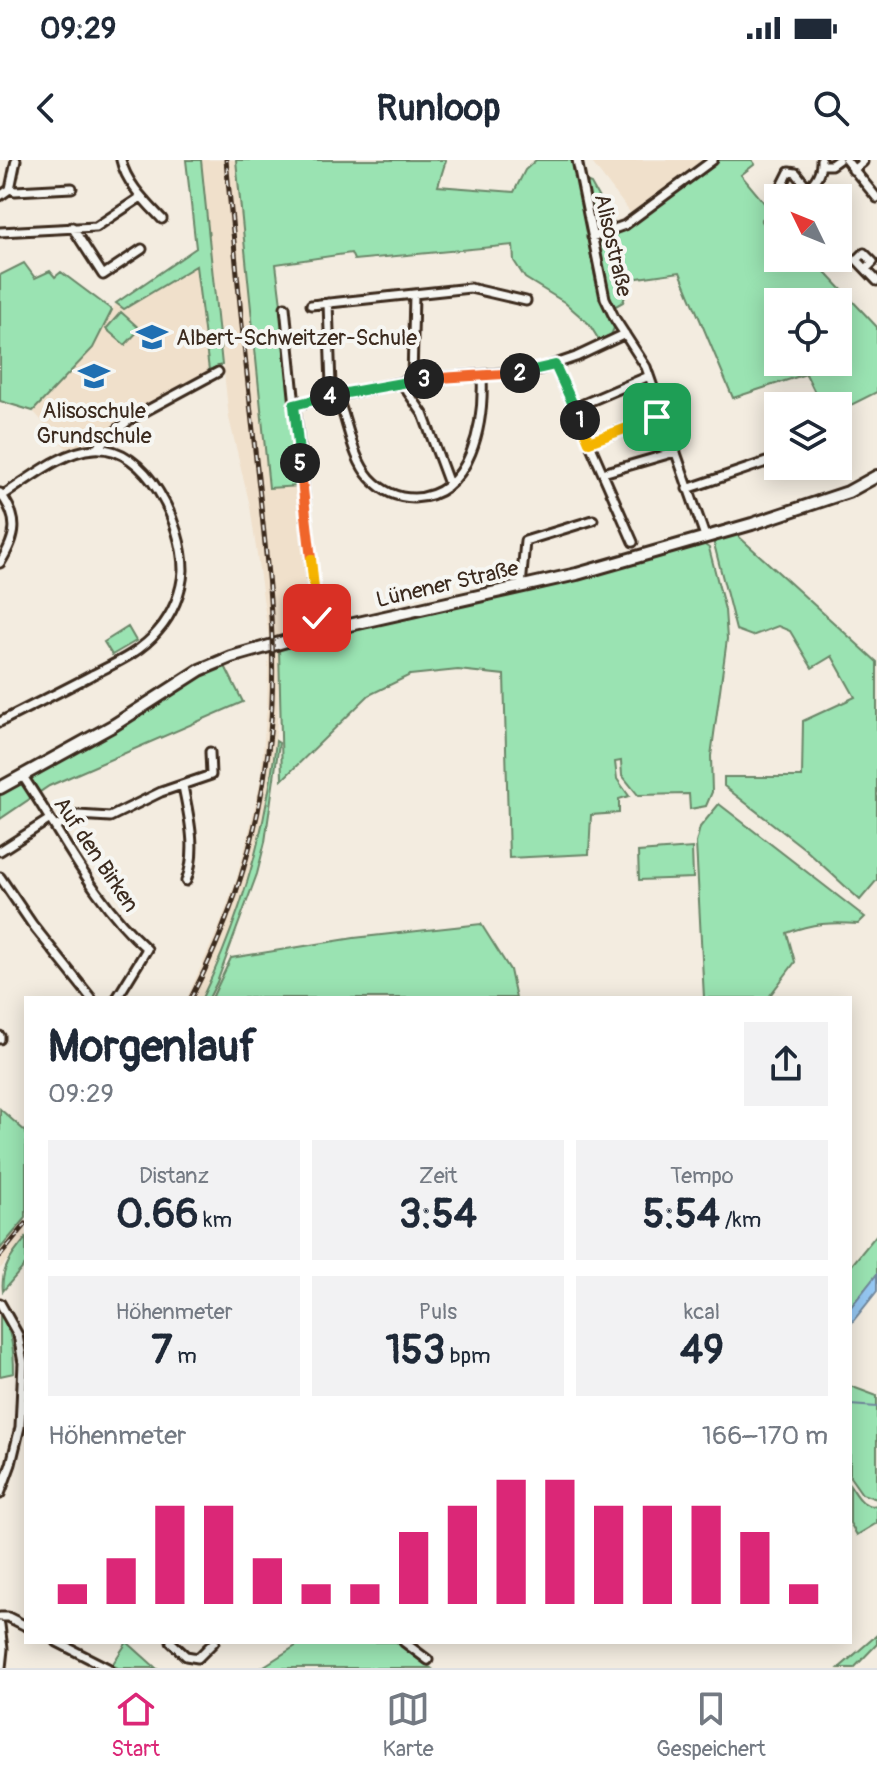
<!DOCTYPE html>
<html lang="de">
<head>
<meta charset="utf-8">
<style>
	body { margin:0; font-family:Pangolin,sans-serif; background:#f2f2f3; color:#1f2937; height:100vh; display:flex; flex-direction:column; font-size:30px; white-space:nowrap }
	* { box-sizing:border-box; margin:0 }
	p { font-size:26px; color:#747a83 }
	.icon { flex:none; width:44px; height:44px; fill:none; stroke:currentColor; stroke-width:2; stroke-linecap:round; stroke-linejoin:round }
	.map { position:relative; flex:1; overflow:hidden }
	.side { position:absolute; left:24px; top:836px; width:828px; height:648px; display:flex; flex-direction:column; background:#fff; border-radius:0px; box-shadow:0 4px 20px #0003 }
	.side>* { flex:none }
	.needle { width:52px; rotate:313deg }
	.fabs { position:absolute; left:764px; top:24px; display:grid; gap:16px }
	.fabs a { display:grid; place-items:center; width:88px; height:88px; border-radius:0px; background:#fff; box-shadow:0 4px 20px #0003; font-size:40px }
	.pin { position:absolute; display:grid; place-items:center; width:68px; height:68px; color:#fff; margin:-34px; border-radius:16px; box-shadow:0 4px 12px #0006 }
	.km { position:absolute; width:40px; height:40px; margin:-20px; border-radius:50%; background:#222; color:#fff; font-size:22px; line-height:40px; text-align:center }
	.round { display:grid; place-items:center; flex:none; width:84px; height:84px; border-radius:0px; background:#f2f2f3 }
	.summary { display:flex; align-items:center; justify-content:space-between; height:136px; padding:0 24px }
	h1 { font-size:44px; font-weight:800; line-height:60px }
	.figures { display:grid; grid-template-columns:repeat(3,1fr); gap:12px; height:136px; padding:8px 24px }
	.figures div { display:grid; align-content:center; border-radius:0px; background:#f2f2f3; text-align:center }
	.figures b { font-size:40px; font-weight:800 }
	.figures small { font-size:22px; font-weight:400 }
	.figures p { font-size:22px }
	.chart { height:224px; padding:16px 24px }
	.chart p { display:flex; justify-content:space-between }
	.chart svg { width:100%; height:144px; margin-top:8px; stroke:#db2777; stroke-width:6 }
	.status { display:flex; justify-content:space-between; align-items:center; height:56px; padding:0 40px; background:#fff; direction:ltr }
	.status svg { height:22px; fill:currentColor }
	header { display:flex; justify-content:space-between; align-items:center; height:104px; padding:0 24px; background:#fff; font-size:36px; font-weight:800 }
	.dock { display:flex; justify-content:space-around; align-items:center; height:112px; border-top:2px solid #e0e1e3; background:#fff; font-size:22px; color:#747a83 }
	.dock a { display:grid; justify-items:center; gap:4px }
	.dock .on { color:#db2777 }
	.map>svg:first-child { display:block }
	.built { fill:#f0e0cb }
	.green { fill:#9ae3b2; stroke:#6a8668; stroke-width:2; fill-rule:evenodd }
	.water { fill:#95c7f2; stroke:#71889d; stroke-width:2 }
	.lines { fill:none; stroke-linecap:round; stroke-linejoin:round }
	.stream { stroke:#71889d; stroke-width:2 }
	.street-casing { stroke:#3b2a1e; stroke-width:13 }
	.secondary-casing { stroke:#3b2a1e; stroke-width:16 }
	.street { stroke:#f6f6f2; stroke-width:7 }
	.secondary { stroke:#f6f6f2; stroke-width:10 }
	.rail-casing { stroke:#3b2a1e; stroke-width:5 }
	.rail { stroke:#f6f6f2; stroke-width:2; stroke-dasharray:6; stroke-linecap:butt }
	.split-1-casing { stroke:#fff; stroke-width:16 }
	.split-2-casing { stroke:#fff; stroke-width:16 }
	.split-3-casing { stroke:#fff; stroke-width:16 }
	.split-4-casing { stroke:#fff; stroke-width:16 }
	.split-5-casing { stroke:#fff; stroke-width:16 }
	.split-6-casing { stroke:#fff; stroke-width:16 }
	.split-7-casing { stroke:#fff; stroke-width:16 }
	.split-1 { stroke:#f5b400; stroke-width:10 }
	.split-2 { stroke:#22a559; stroke-width:10 }
	.split-3 { stroke:#f0652b; stroke-width:10 }
	.split-4 { stroke:#22a559; stroke-width:10 }
	.split-5 { stroke:#22a559; stroke-width:10 }
	.split-6 { stroke:#f0652b; stroke-width:10 }
	.split-7 { stroke:#f5b400; stroke-width:10 }
	.labels { text-anchor:middle; stroke-width:8; stroke-linejoin:round; paint-order:stroke }
	.street-label { font-size:22px; fill:#3b2a1e; stroke:#f6f6f2 }
	.poi-label { font-size:22px; fill:#3b2a1e; stroke:#f6f6f2; text-anchor:start }
</style>
</head>
<body>
<div class="status"><b>09:29</b><svg viewBox="0 0 49 12"><path d="M0 12V9h3v3zM5 12V6h3v6zM10 12V3h3v9zM15 12V0h3v12zM26 1h20v11H26zM47 4h2v5h-2z"/></svg></div>
<header><svg class="icon" aria-label="back" viewBox="0 0 24 24"><path d="M15 5l-7 7 7 7"/></svg>Runloop<svg class="icon" aria-label="search" viewBox="0 0 24 24"><circle cx="10" cy="10" r="6"/><path d="M15 15l6 6"/></svg></header>
<div class="map">
<svg width="877" height="1508" viewBox="0 0 877 1508">
	<rect width="100%" height="100%" fill="#f3ece0"/>
	<filter id="ink" filterUnits="userSpaceOnUse"><feTurbulence type="fractalNoise" baseFrequency=".0125" numOctaves="2"/><feDisplacementMap in="SourceGraphic" scale="16" xChannelSelector="R" yChannelSelector="G"/><feConvolveMatrix kernelMatrix="1 2 1 2 8 2 1 2 1" color-interpolation-filters="sRGB"/></filter>
	<g filter="url(#ink)">
		<path class="built" d="M 201,0 L 236,0 L 269,327 L 300,326 L 314,478 L 279,488 L 278,551 L 271,625 L 254,707 L 240,749 L 202,837 L 187,838 L 219,767 L 236,721 L 249,672 L 260,623 L 267,548 L 269,480 L 250,346 L 229,258 Z
			M 590,0 L 703,0 L 632,55 Z
			M 196,105 L 209,210 L 73,291 L 66,288 L 33,251 L 92,188 L 116,143 L 124,149 Z
			M 26,1058 L 26,1078 L 0,1109 L 0,1089 Z"/>
		<path class="green" d="M 186,0 L 201,0 L 222,205 L 209,210 L 196,106 L 124,149 L 116,143 L 196,88 Z
			M 236,0 L 446,0 L 438,26 L 514,32 L 525,10 L 536,0 L 573,0 L 596,123 L 614,168 L 611,175 L 599,180 L 589,164 L 564,142 L 525,118 L 514,101 L 513,85 L 354,100 L 351,93 L 276,104 L 290,216 L 300,326 L 269,328 Z
			M 719,0 L 752,0 L 755,4 L 741,15 L 771,51 L 761,60 L 778,81 L 778,98 L 812,98 L 877,167 L 877,232 L 845,248 L 840,239 L 821,245 L 806,214 L 733,238 L 680,112 L 631,119 L 623,142 L 612,148 L 603,122 L 597,87 L 602,79 L 625,68 ZM 778,142 L 838,142 L 838,202 L 778,202 Z
			M 586,22 L 591,24 L 615,67 L 602,71 L 594,67 Z
			M 24,103 L 35,118 L 50,111 L 55,117 L 61,112 L 112,150 L 93,188 L 33,251 L 0,241 L 0,115 Z
			M 121,152 L 140,169 L 125,185 L 106,169 Z
			M 736,374 L 877,502 L 877,720 L 860,740 L 805,689 L 724,626 L 724,617 L 802,617 L 803,561 L 855,537 L 832,496 L 812,508 L 790,471 L 778,466 L 752,476 L 736,470 L 713,380 Z
			M 702,383 L 709,388 L 725,450 L 727,479 L 711,596 L 712,632 L 706,646 L 690,649 L 689,634 L 638,635 L 622,615 L 621,601 L 615,602 L 617,619 L 629,636 L 619,639 L 619,653 L 591,655 L 589,694 L 509,698 L 504,515 L 458,510 L 410,515 L 369,535 L 282,620 L 279,488 L 580,418 Z
			M 128,467 L 136,481 L 112,495 L 104,482 Z
			M 221,498 L 243,542 L 49,626 L 0,659 L 0,627 Z
			M 276,581 L 279,583 L 265,682 L 257,714 L 217,822 L 209,838 L 202,838 C 242,755 266,672 276,581 Z
			M 719,644 L 865,757 L 858,764 C 832,762 812,763 787,773 L 795,802 L 768,838 L 704,838 L 696,683 L 700,667 Z
			M 692,688 L 693,718 L 639,720 L 638,692 Z
			M 481,764 L 510,810 L 516,838 L 212,838 L 231,798 L 354,778 Z
			M 0,949 L 26,972 L 26,1058 L 0,1089 Z
			M 877,1074 L 877,1114 L 850,1148 L 850,1107 Z
			M 26,1078 L 26,1104 L 3,1131 C 0,1109 13,1094 26,1078 Z
			M 0,1152 C 12,1172 14,1190 14,1213 L 0,1216 Z
			M 850,1226 L 877,1236 L 877,1339 L 862,1334 L 850,1317 Z
			M 850,1325 C 857,1335 863,1349 877,1345 L 877,1363 L 857,1375 L 850,1363 Z
			M 877,1475 L 877,1484 L 854,1508 L 839,1508 Z
			M 127,1482 L 156,1508 L 118,1508 L 112,1505 Z
			M 302,1482 L 396,1482 L 431,1508 L 261,1508 Z"/>
		<path class="water" d="M 877,1114 L 877,1131 L 850,1165 L 850,1148 Z"/>
		<g class="lines">
			<path class="stream" d="M 850,1245 L 877,1247"/>
			<defs>
				<path id="street" d="M 121,0 C 126,23 146,42 162,59
					M 577,0 L 605,138 L 615,159 L 646,207 L 705,376
					M 846,0 L 877,38
					M 822,5 L 831,5 L 838,0
					M 853,10 L 863,2 L 861,0
					M 10,29 L 15,31 L 72,28
					M 0,36 L 10,29 L 16,0
					M 795,38 L 783,24 L 789,12 L 796,13 L 816,38
					M 796,38 C 809,27 822,18 821,0
					M 72,67 L 103,115 L 142,89
					M 0,72 L 96,67 L 141,37
					M 592,77 L 625,65 L 713,0
					M 866,109 L 873,102 L 864,93 L 857,100 L 877,121
					M 328,143 L 331,226 L 340,244 C 349,268 353,299 370,318 C 382,331 397,338 414,338 C 473,336 484,260 482,216
					M 311,145 L 470,128 L 526,141
					M 285,147 L 318,472
					M 555,205 L 633,382
					M 412,220 L 414,134
					M 401,222 L 423,254 L 449,324
					M 294,245 L 412,220 L 538,210 L 576,197 L 625,174
					M 574,248 L 649,216
					M 589,282 L 663,254
					M 97,288 L 129,260 L 218,212
					M 603,313 L 675,292
					M 687,329 L 778,298
					M 0,333 C 20,359 17,376 0,403
					M 521,427 L 525,381 L 593,360
					M 0,562 C 31,546 62,531 92,515 C 116,503 141,492 158,471 C 172,455 182,432 183,410 C 183,365 147,285 94,289 C 62,291 29,319 2,336
					M 22,615 C 62,674 93,741 147,789 L 117,838
					M 183,626 C 189,658 198,690 186,721
					M 55,667 L 78,655 L 110,657 L 161,632 L 211,615 L 210,592
					M 0,691 L 50,659
					M 0,717 L 32,764 L 91,838
					M 0,876 L 0,879
					M 0,1143 L 18,1175 L 23,1203 L 20,1267 L 11,1304 L 0,1334
					M 0,1457 L 8,1457 L 26,1466
					M 0,1465 L 3,1489 L 1,1508
					M 57,1482 L 108,1508
					M 171,1482 L 186,1496 L 198,1498 L 214,1482
					M 404,1482 L 428,1500"/>
				<path id="secondary" d="M 0,628 L 114,565 L 200,510 L 231,497 L 318,472 L 577,414 L 752,364 L 848,332 L 877,316"/>
			</defs>
			<use href="#street" class="street-casing"/>
			<use href="#secondary" class="secondary-casing"/>
			<use href="#street" class="street"/>
			<use href="#secondary" class="secondary"/>
			<defs>
				<path id="rail" d="M 191,838 C 234,755 261,666 270,573 C 279,473 263,371 253,271 C 243,181 235,90 226,0
					M 0,1096 L 26,1064"/>
			</defs>
			<use href="#rail" class="rail-casing"/>
			<use href="#rail" class="rail"/>
		</g>
	</g>
	<g class="lines" filter="url(#ink)">
		<defs>
			<path id="split-1" d="M 580,260 L 589,282 L 657,257"/>
			<path id="split-2" d="M 520,213 L 555,205 L 580,260"/>
			<path id="split-3" d="M 424,219 L 520,213"/>
			<path id="split-4" d="M 330,236 L 424,219"/>
			<path id="split-5" d="M 300,303 L 294,245 L 330,236"/>
			<path id="split-6" d="M 300,303 L 311,399"/>
			<path id="split-7" d="M 311,399 L 317,458"/>
		</defs>
		<use href="#split-1" class="split-1-casing"/>
		<use href="#split-2" class="split-2-casing"/>
		<use href="#split-3" class="split-3-casing"/>
		<use href="#split-4" class="split-4-casing"/>
		<use href="#split-5" class="split-5-casing"/>
		<use href="#split-6" class="split-6-casing"/>
		<use href="#split-7" class="split-7-casing"/>
		<use href="#split-1" class="split-1"/>
		<use href="#split-2" class="split-2"/>
		<use href="#split-3" class="split-3"/>
		<use href="#split-4" class="split-4"/>
		<use href="#split-5" class="split-5"/>
		<use href="#split-6" class="split-6"/>
		<use href="#split-7" class="split-7"/>
	</g>
	<defs>
		<symbol id="school-bare" viewBox="-9 -9 18 18"><path d="M0-5L7-2L0 1L-7-2ZM-4 1L0 2.5L4 1V4Q0 6-4 4Z" fill="#1f6fb2" stroke="#f6f6f2" stroke-width="2.5" paint-order="stroke"/></symbol>
	</defs>
	<g fill-rule="evenodd">
		<use href="#school-bare" x="130" y="155" width="44" height="44"/>
		<use href="#school-bare" x="72" y="194" width="44" height="44"/>
	</g>
	<g class="labels">
		<g class="street-label">
			<text transform="translate(614 85) rotate(77)" y="8">Alisostraße</text>
			<text transform="translate(447 423) rotate(-13)" y="8">Lünener Straße</text>
			<text transform="translate(97 694) rotate(56)" y="8">Auf den Birken</text>
		</g>
		<g class="poi-label">
			<text x="176" y="185">Albert-Schweitzer-Schule</text>
			<text x="94" y="258" text-anchor="middle">Alisoschule<tspan x="94" dy="25">Grundschule</tspan></text>
		</g>
	</g>
</svg>
<div class="fabs">
<a><svg class="needle" viewBox="-14 -14 28 28"><path d="M0-13l5 13h-10z" fill="#e53935"/><path d="M0 13l5-13h-10z" fill="#747a83"/></svg></a>
<a><svg class="icon" aria-label="locate" viewBox="0 0 24 24"><circle cx="12" cy="12" r="6"/><path d="M12 2v4M12 18v4M2 12h4M18 12h4"/></svg></a>
<a><svg class="icon" aria-label="layers" viewBox="0 0 24 24"><path d="M12 4l9 5-9 5-9-5zM3 14l9 5 9-5"/></svg></a>
</div>
<div class="pin" style="left:657px;top:257px;background:#1e9e55"><svg class="icon" aria-label="arrive" viewBox="0 0 24 24"><path d="M6 21V4h12l-3 4 3 4H6"/></svg></div>
<div class="pin" style="left:317px;top:458px;background:#d93025"><svg class="icon" aria-label="check" viewBox="0 0 24 24"><path d="M5 12l5 5 9-10"/></svg></div>
<b class="km" style="left:580px;top:260px">1</b>
<b class="km" style="left:520px;top:213px">2</b>
<b class="km" style="left:424px;top:219px">3</b>
<b class="km" style="left:330px;top:236px">4</b>
<b class="km" style="left:300px;top:303px">5</b>
<section class="side">
<div class="summary"><div><h1>Morgenlauf</h1><p>09:29</p></div><a class="round"><svg class="icon" aria-label="share" viewBox="0 0 24 24"><path d="M12 15V3M7 8l5-5 5 5M5 13v7h14v-7"/></svg></a></div>
<div class="figures">
<div><p>Distanz</p><b>0.66<small> km</small></b></div>
<div><p>Zeit</p><b>3:54</b></div>
<div><p>Tempo</p><b>5:54<small> /km</small></b></div>
</div>
<div class="figures">
<div><p>Höhenmeter</p><b>7<small> m</small></b></div>
<div><p>Puls</p><b>153<small> bpm</small></b></div>
<div><p>kcal</p><b>49</b></div>
</div>
<div class="chart"><p><span>Höhenmeter</span>166–170 m</p>
<svg viewBox="0 0 160 44" preserveAspectRatio="none"><path d="M5 44V38M15 44V30M25 44V14M35 44V14M45 44V30M55 44V38M65 44V38M75 44V22M85 44V14M95 44V6M105 44V6M115 44V14M125 44V14M135 44V14M145 44V22M155 44V38"/></svg>
</div>
</section>
</div>
<nav class="dock">
<a class="on"><svg class="icon" aria-label="home" viewBox="0 0 24 24"><path d="M3 11l9-7 9 7M6 9v11h12V9"/></svg>Start</a>
<a><svg class="icon" aria-label="map" viewBox="0 0 24 24"><path d="M3 6l6-2 6 2 6-2v14l-6 2-6-2-6 2zM9 4v14M15 6v14"/></svg>Karte</a>
<a><svg class="icon" aria-label="saved" viewBox="0 0 24 24"><path d="M7 4h10v16l-5-4-5 4z"/></svg>Gespeichert</a>
</nav>
</body>
</html>
